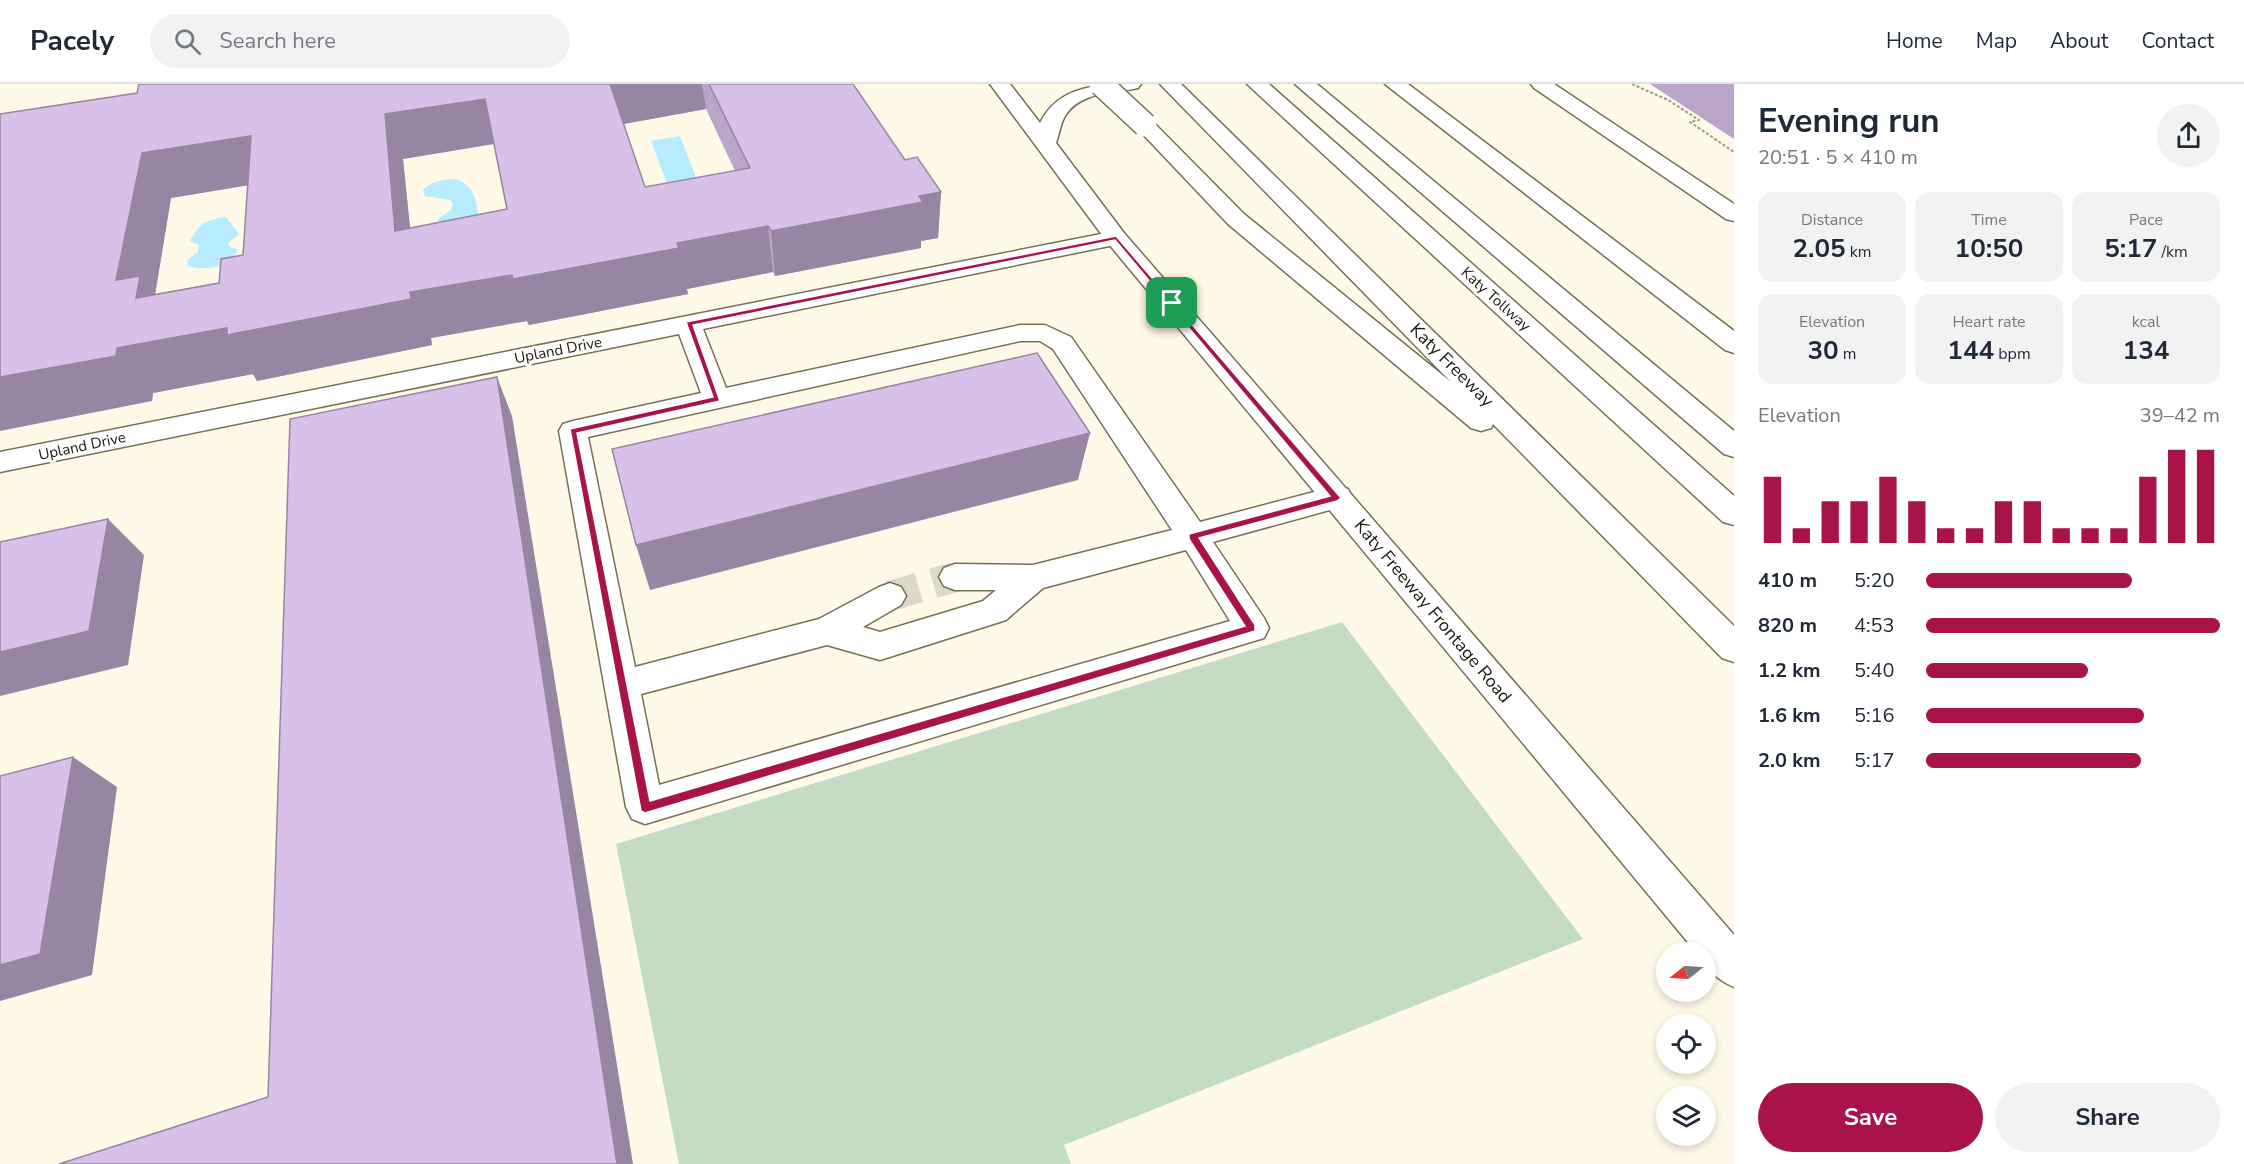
<!DOCTYPE html>
<html lang="en">
<head>
<meta charset="utf-8">
<style>
	body { margin:0; font-family:"Nunito Sans",sans-serif; background:#f2f2f3; color:#1f2937; height:100vh; display:flex; flex-direction:column; font-size:22px; white-space:nowrap }
	* { box-sizing:border-box; margin:0 }
	p { font-size:20px; color:#747a83 }
	.icon { flex:none; width:33px; height:33px; fill:none; stroke:currentColor; stroke-width:2; stroke-linecap:round; stroke-linejoin:round }
	.map { position:relative; flex:1; overflow:hidden }
	.sheet { display:flex; flex-direction:column; background:#fff; width:510px }
	.sheet>* { flex:none }
	.needle { width:39px; rotate:252deg }
	.fabs { position:absolute; left:1656px; top:858px; display:grid; gap:12px }
	.fabs a { display:grid; place-items:center; width:60px; height:60px; border-radius:50%; background:#fff; box-shadow:0 3px 9px #0003; font-size:30px }
	.pin { position:absolute; display:grid; place-items:center; width:51px; height:51px; color:#fff; margin:-26px; border-radius:12px; box-shadow:0 3px 9px #0006 }
	.round { display:grid; place-items:center; flex:none; width:63px; height:63px; border-radius:32px; background:#f2f2f3 }
	.summary { display:flex; align-items:center; justify-content:space-between; height:102px; padding:0 24px }
	h1 { font-size:33px; font-weight:700; line-height:45px }
	.stats { display:grid; grid-template-columns:repeat(3,1fr); gap:9px; height:102px; padding:6px 24px }
	.stats div { display:grid; align-content:center; border-radius:15px; background:#f2f2f3; text-align:center }
	.stats b { font-size:26px; font-weight:700 }
	.stats small { font-size:16px; font-weight:400 }
	.stats p { font-size:16px }
	.chart { height:168px; padding:12px 24px }
	.chart p { display:flex; justify-content:space-between }
	.chart svg { width:100%; height:108px; margin-top:6px; stroke:#a81449; stroke-width:6 }
	.action { display:flex; gap:12px; margin-top:auto; padding:12px 24px }
	.action a { flex:1; height:69px; border-radius:36px; background:#a81449; color:#fff; font-size:24px; font-weight:700; line-height:69px; text-align:center }
	.action a+a { background:#f2f2f3; color:#1f2937 }
	ul { padding:0 24px; list-style:none; font-size:20px }
	li { display:grid; grid-template-columns:96px 72px 1fr; align-items:center; height:45px }
	li i { height:15px; border-radius:8px; background:#a81449 }
	header { display:flex; align-items:center; gap:36px; box-sizing:border-box; height:84px; padding:0 30px; background:#fff; border-bottom:2px solid #e0e1e3 }
	header strong { font-size:28px }
	nav { display:flex; gap:33px; margin-inline-start:auto; font-size:21px }
	.search { width:420px; height:54px; background:#f2f2f3; display:flex; align-items:center; gap:15px; box-sizing:border-box; padding:0 21px; border-radius:33px; color:#747a83; font-size:22px }
	main { display:flex; flex:1; min-height:0 }
	.map>svg:first-child { display:block }
	.green { fill:#c4dcc6 }
	.water { fill:#b6ecfe }
	.lines { fill:none; stroke-linecap:round; stroke-linejoin:round }
	.minor-tunnel { stroke:#ddd8c7; stroke-width:30; stroke-dasharray:30 15; stroke-linecap:butt }
	.minor-casing { stroke:#777056; stroke-width:3 }
	.major-casing { stroke:#777056; stroke-width:3 }
	.highway-casing { stroke:#777056; stroke-width:3 }
	.path { stroke:#9a9788; stroke-width:2; stroke-dasharray:3 2; stroke-linecap:butt }
	.minor { fill:#fff; fill-rule:evenodd }
	.major { fill:#fff; fill-rule:evenodd }
	.highway { fill:#fff; fill-rule:evenodd }
	.highway-bridge-casing { stroke:#777056; stroke-width:26; stroke-linecap:butt }
	.highway-bridge { stroke:#fff; stroke-width:23 }
	.wall { fill:#baa5c8; fill-rule:evenodd }
	.shaded-wall { fill:#9786a2 }
	.building { fill:#d8c0e8; stroke:#9786a2; stroke-width:1.5; fill-rule:evenodd }
	.route { fill:#a81449; stroke:#fff; stroke-width:1.5; fill-rule:evenodd }
	.labels { text-anchor:middle; stroke-width:6; stroke-linejoin:round; paint-order:stroke }
	.far-street-label { font-size:15px; fill:#1b190e; stroke:#fff }
	.street-label { font-size:18px; fill:#1b190e; stroke:#fff }
</style>
</head>
<body>
<header>
<strong>Pacely</strong>
<div class="search"><svg class="icon" aria-label="search" viewBox="0 0 24 24"><circle cx="10" cy="10" r="6"/><path d="M15 15l6 6"/></svg>Search here</div>
<nav><a>Home</a><a>Map</a><a>About</a><a>Contact</a></nav>
</header>
<main>
<div class="map">
<svg width="1734" height="1080" viewBox="0 0 1734 1080">
	<rect width="100%" height="100%" fill="#fffae8"/>
	<path class="green" d="M 1342,538 L 1583,855 L 1064,1061 L 1071,1080 L 679,1080 L 616,760 Z"/>
	<path class="water" d="M 680,52 L 703,111 L 673,116 L 651,57 Z
		M 456,95 C 476,103 477,118 479,137 L 437,143 L 438,135 L 451,126 L 453,121 L 450,116 L 425,112 L 423,106 C 432,96 444,96 456,95 Z
		M 226,133 L 239,150 L 228,159 L 229,163 L 238,165 C 230,185 205,187 188,182 L 187,176 L 198,168 L 199,161 L 190,157 C 200,138 206,136 226,133 Z"/>
	<g class="lines">
		<path class="minor-tunnel" d="M 890,512 L 955,493"/>
		<defs>
			<path id="minor" d="M 1116,147 L 1124,149 L 1128,154 L 1124,159 L 703,245 L 726,304 L 1020,241 L 1045,241 L 1071,253 L 1200,438 L 1337,402 L 1348,405 L 1352,413 L 1348,421 L 1213,458 L 1264,534 L 1269,544 L 1264,554 L 645,740 L 632,735 L 626,723 L 559,347 L 563,340 L 573,337 L 701,309 L 679,250 L 0,388 L 0,368 ZM 1020,257 L 1040,257 L 1053,265 L 1172,446 L 1033,481 L 955,480 L 944,484 L 939,493 L 944,502 L 955,506 L 996,506 L 983,517 L 880,548 L 863,543 L 901,521 L 906,512 L 901,503 L 890,499 L 879,503 L 819,535 L 635,583 L 588,353 ZM 1186,466 L 1230,537 L 659,701 L 641,610 L 827,561 L 880,576 L 1006,536 L 1043,504 Z"/>
			<path id="major" d="M 990,0 L 1010,0 L 1040,39 C 1059,0 1101,0 1141,0 L 1138,4 C 1113,10 1080,7 1065,32 C 1060,41 1059,51 1056,59 L 1124,149 L 1734,851 L 1734,903 C 1718,896 1706,887 1706,868 L 1696,868 L 1108,159 Z
				M 1531,0 L 1554,0 L 1734,120 L 1734,137 L 1726,135 L 1534,4 Z"/>
			<path id="highway" d="M 1160,0 L 1181,0 L 1734,542 L 1734,578 L 1722,574 L 1493,340 L 1491,344 L 1481,347 L 1471,344 L 1228,140 L 1138,45 L 1135,41 L 1138,37 L 1145,35 L 1152,37 L 1244,130 L 1451,298 Z
				M 1247,0 L 1269,0 L 1734,412 L 1734,441 L 1723,438 Z
				M 1295,0 L 1317,0 L 1734,347 L 1734,373 L 1724,370 Z
				M 1385,0 L 1408,0 L 1734,247 L 1734,269 L 1725,266 Z"/>
		</defs>
		<use href="#minor" class="minor-casing"/>
		<use href="#major" class="major-casing"/>
		<use href="#highway" class="highway-casing"/>
		<path class="path" d="M 1632,0 L 1668,16 L 1699,36 L 1690,38 L 1734,68"/>
		<use href="#minor" class="minor"/>
		<use href="#major" class="major"/>
		<use href="#highway" class="highway"/>
		<defs>
			<path id="highway-bridge" d="M 1101,0 L 1145,41"/>
		</defs>
		<use href="#highway-bridge" class="highway-bridge-casing"/>
		<use href="#highway-bridge" class="highway-bridge"/>
	</g>
	<path class="wall" d="M 139,0 L 853,0 L 905,76 L 941,108 L 938,154 L 921,157 L 921,164 L 775,192 L 773,188 L 687,205 L 688,210 L 529,241 L 527,237 L 431,254 L 432,261 L 257,297 L 253,290 L 153,309 L 152,317 L 137,9 ZM 706,25 L 735,87 L 645,103 L 623,40 ZM 494,60 L 507,125 L 410,144 L 403,75 ZM 248,101 L 243,171 L 219,199 L 155,210 L 171,114 Z
		M 1650,0 L 1734,0 L 1734,55 Z"/>
	<path class="shaded-wall" d="M 609,0 L 702,0 L 706,25 L 618,41 Z
		M 485,15 L 499,59 L 403,75 L 415,192 L 395,147 L 385,30 Z
		M 251,52 L 275,97 L 171,114 L 155,211 L 410,208 L 768,142 L 773,188 L 687,205 L 688,210 L 529,241 L 527,237 L 431,254 L 432,261 L 257,297 L 253,290 L 153,309 L 152,317 L 0,347 L 0,293 L 116,196 L 142,69 Z
		M 941,108 L 938,154 L 921,157 L 921,164 L 775,192 L 771,147 L 919,112 Z
		M 497,293 L 512,332 L 633,1080 L 617,1080 Z
		M 1090,349 L 1078,396 L 650,506 L 636,461 Z
		M 108,435 L 144,471 L 128,581 L 0,612 L 0,568 Z
		M 73,673 L 117,703 L 92,891 L 0,917 L 0,881 Z"/>
	<path class="building" d="M 139,0 L 610,0 L 645,103 L 750,84 L 709,0 L 853,0 L 905,76 L 917,73 L 941,108 L 919,112 L 923,118 L 771,147 L 768,142 L 677,159 L 679,164 L 513,195 L 512,191 L 410,208 L 411,215 L 227,251 L 227,244 L 117,264 L 116,272 L 0,293 L 0,30 L 137,9 ZM 485,15 L 507,125 L 395,147 L 385,30 ZM 251,52 L 243,171 L 221,175 L 219,199 L 136,214 L 140,192 L 116,196 L 142,69 Z
		M 1037,269 L 1090,349 L 636,461 L 612,365 Z
		M 497,293 L 617,1080 L 59,1080 L 268,1013 L 290,335 Z
		M 108,435 L 89,547 L 0,568 L 0,458 Z
		M 73,673 L 40,870 L 0,881 L 0,692 Z"/>
	<path class="route" d="M 1116,152 L 1341,414 L 1337,417 L 1199,454 L 1255,541 L 1255,547 L 645,729 L 641,727 L 570,345 L 713,313 L 686,238 ZM 1115,156 L 1330,412 L 1189,450 L 1189,455 L 1245,542 L 650,717 L 577,349 L 720,317 L 693,241 Z"/>
	<g class="labels">
		<g class="far-street-label">
			<text transform="translate(1496 215) rotate(42)" y="5">Katy Tollway</text>
			<text transform="translate(558 266) rotate(-11)" y="5">Upland Drive</text>
			<text transform="translate(82 362) rotate(-12)" y="5">Upland Drive</text>
		</g>
		<g class="street-label">
			<text transform="translate(1452 281) rotate(45)" y="6">Katy Freeway</text>
			<text transform="translate(1433 527) rotate(50)" y="6">Katy Freeway Frontage Road</text>
		</g>
	</g>
</svg>
<div class="fabs">
<a><svg class="needle" viewBox="-14 -14 28 28"><path d="M0-13l5 13h-10z" fill="#e53935"/><path d="M0 13l5-13h-10z" fill="#747a83"/></svg></a>
<a><svg class="icon" aria-label="locate" viewBox="0 0 24 24"><circle cx="12" cy="12" r="6"/><path d="M12 2v4M12 18v4M2 12h4M18 12h4"/></svg></a>
<a><svg class="icon" aria-label="layers" viewBox="0 0 24 24"><path d="M12 4l9 5-9 5-9-5zM3 14l9 5 9-5"/></svg></a>
</div>
<div class="pin" style="left:1172px;top:219px;background:#1e9e55"><svg class="icon" aria-label="arrive" viewBox="0 0 24 24"><path d="M6 21V4h12l-3 4 3 4H6"/></svg></div>
</div>
<section class="sheet">
<div class="summary"><div><h1>Evening run</h1><p>20:51 · 5 × 410 m</p></div><a class="round"><svg class="icon" aria-label="share" viewBox="0 0 24 24"><path d="M12 15V3M7 8l5-5 5 5M5 13v7h14v-7"/></svg></a></div>
<div class="stats">
<div><p>Distance</p><b>2.05<small> km</small></b></div>
<div><p>Time</p><b>10:50</b></div>
<div><p>Pace</p><b>5:17<small> /km</small></b></div>
</div>
<div class="stats">
<div><p>Elevation</p><b>30<small> m</small></b></div>
<div><p>Heart rate</p><b>144<small> bpm</small></b></div>
<div><p>kcal</p><b>134</b></div>
</div>
<div class="chart"><p><span>Elevation</span>39–42 m</p>
<svg viewBox="0 0 160 44" preserveAspectRatio="none"><path d="M5 44V17M15 44V38M25 44V27M35 44V27M45 44V17M55 44V27M65 44V38M75 44V38M85 44V27M95 44V27M105 44V38M115 44V38M125 44V38M135 44V17M145 44V6M155 44V6"/></svg>
</div>
<ul>
<li><b>410 m</b>5:20<i style="width:70%"></i></li>
<li><b>820 m</b>4:53<i style="width:100%"></i></li>
<li><b>1.2 km</b>5:40<i style="width:55%"></i></li>
<li><b>1.6 km</b>5:16<i style="width:74%"></i></li>
<li><b>2.0 km</b>5:17<i style="width:73%"></i></li>
</ul>
<div class="action"><a>Save</a><a>Share</a></div>
</section>
</main>
</body>
</html>
